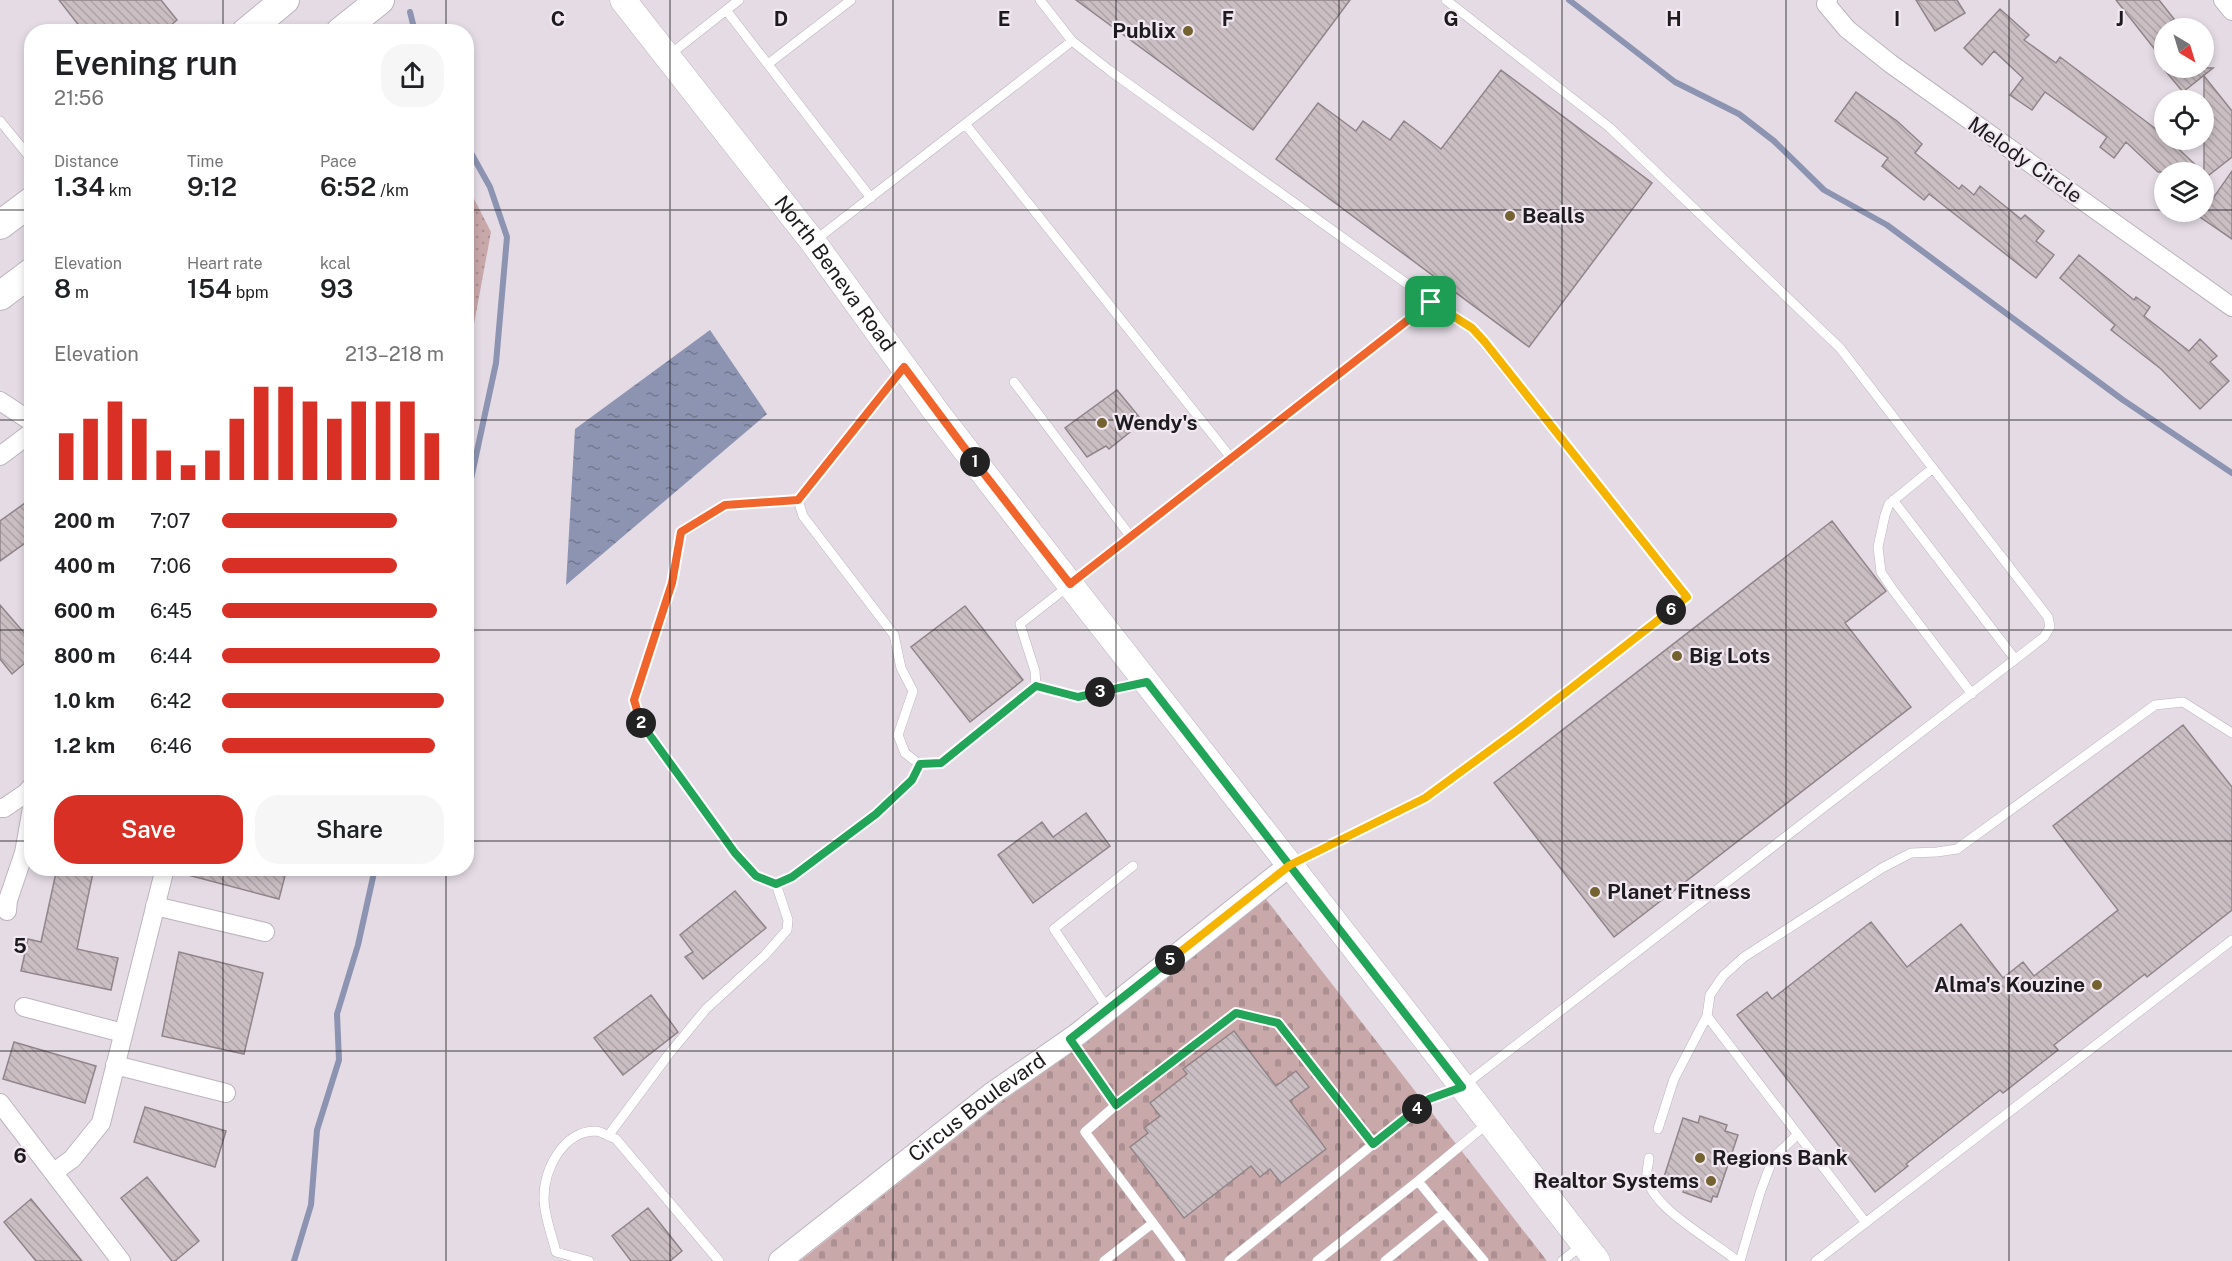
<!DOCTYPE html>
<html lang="en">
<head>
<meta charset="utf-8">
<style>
	body { margin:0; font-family:"Public Sans",sans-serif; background:#f6f6f6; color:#202124; height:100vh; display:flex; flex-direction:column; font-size:22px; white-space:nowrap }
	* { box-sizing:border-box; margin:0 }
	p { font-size:20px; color:#757577 }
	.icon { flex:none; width:33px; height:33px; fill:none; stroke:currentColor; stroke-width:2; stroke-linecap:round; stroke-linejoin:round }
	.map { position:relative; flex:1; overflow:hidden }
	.panel { position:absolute; left:24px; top:24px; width:450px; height:852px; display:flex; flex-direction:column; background:#fff; border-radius:24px; box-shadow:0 3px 9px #0003 }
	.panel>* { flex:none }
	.needle { width:39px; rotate:142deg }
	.tools { position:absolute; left:2154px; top:18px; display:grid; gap:12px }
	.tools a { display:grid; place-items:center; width:60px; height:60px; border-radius:50%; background:#fff; box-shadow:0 3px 9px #0003; font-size:30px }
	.pin { position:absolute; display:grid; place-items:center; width:51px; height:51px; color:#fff; margin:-26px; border-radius:12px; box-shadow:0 3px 9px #0006 }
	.km { position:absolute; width:30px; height:30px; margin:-15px; border-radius:50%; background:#222; color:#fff; font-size:16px; line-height:30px; text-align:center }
	.round { display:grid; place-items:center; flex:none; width:63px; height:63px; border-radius:24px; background:#f6f6f6 }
	.summary { display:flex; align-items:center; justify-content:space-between; height:102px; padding:0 30px }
	h1 { font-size:33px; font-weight:600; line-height:45px }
	.metrics { display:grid; grid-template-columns:repeat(3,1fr); gap:9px; height:102px; padding:6px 30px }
	.metrics div { display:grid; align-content:center }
	.metrics b { font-size:26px; font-weight:600 }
	.metrics small { font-size:16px; font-weight:400 }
	.metrics p { font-size:16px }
	.chart { height:168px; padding:12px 30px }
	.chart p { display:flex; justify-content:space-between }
	.chart svg { width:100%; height:108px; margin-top:6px; stroke:#d93025; stroke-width:6 }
	.action { display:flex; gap:12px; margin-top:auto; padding:12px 30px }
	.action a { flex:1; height:69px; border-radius:24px; background:#d93025; color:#fff; font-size:24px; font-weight:600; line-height:69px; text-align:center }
	.action a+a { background:#f6f6f6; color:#202124 }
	ul { padding:0 30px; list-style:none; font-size:20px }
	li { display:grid; grid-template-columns:96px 72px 1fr; align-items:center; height:45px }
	li i { height:15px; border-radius:8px; background:#d93025 }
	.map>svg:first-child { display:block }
	.cemetery { fill:url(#cemetery-stones) }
	.park { fill:url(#park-dots) }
	.water { fill:url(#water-ripples) }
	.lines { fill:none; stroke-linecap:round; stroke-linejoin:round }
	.stream { stroke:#8c94b1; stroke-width:6 }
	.building { fill:url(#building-back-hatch); stroke:#91858a; stroke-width:1.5 }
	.service-casing { stroke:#bcb4bd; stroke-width:10 }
	.minor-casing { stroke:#bcb4bd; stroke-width:20 }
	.tertiary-casing { stroke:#bcb4bd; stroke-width:24 }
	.secondary-casing { stroke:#bcb4bd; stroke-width:27 }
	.primary-casing { stroke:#bcb4bd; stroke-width:30 }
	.service { stroke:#fff; stroke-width:9 }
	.minor { stroke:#fff; stroke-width:18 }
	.tertiary { stroke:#fff; stroke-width:22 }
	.secondary { stroke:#fff; stroke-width:26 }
	.primary { stroke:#fff; stroke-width:28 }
	.split-1-casing { stroke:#fff; stroke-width:12 }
	.split-2-casing { stroke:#fff; stroke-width:12 }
	.split-3-casing { stroke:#fff; stroke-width:12 }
	.split-4-casing { stroke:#fff; stroke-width:12 }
	.split-5-casing { stroke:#fff; stroke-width:12 }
	.split-6-casing { stroke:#fff; stroke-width:12 }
	.split-7-casing { stroke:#fff; stroke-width:12 }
	.split-1 { stroke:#f0652b; stroke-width:8 }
	.split-2 { stroke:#f0652b; stroke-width:8 }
	.split-3 { stroke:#22a559; stroke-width:8 }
	.split-4 { stroke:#22a559; stroke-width:8 }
	.split-5 { stroke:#22a559; stroke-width:8 }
	.split-6 { stroke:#f5b400; stroke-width:8 }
	.split-7 { stroke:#f5b400; stroke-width:8 }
	.grid { fill:none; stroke:#1e1b1e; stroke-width:1.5; stroke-opacity:0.55 }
	.poi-dot { fill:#756231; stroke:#f1e8f2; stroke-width:2 }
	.labels { text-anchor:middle; stroke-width:4.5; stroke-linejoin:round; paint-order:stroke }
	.poi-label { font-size:21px; font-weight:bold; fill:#1e1b1e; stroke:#f1e8f2; text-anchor:start }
	.street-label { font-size:21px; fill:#1e1b1e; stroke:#f1e8f2 }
	.grid-label { font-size:20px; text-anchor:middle; font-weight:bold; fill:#1e1b1e; stroke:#f1e8f2; stroke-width:4.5; stroke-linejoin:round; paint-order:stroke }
</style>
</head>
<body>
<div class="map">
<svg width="2232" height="1261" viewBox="0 0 2232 1261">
	<defs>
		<pattern id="cemetery-stones" width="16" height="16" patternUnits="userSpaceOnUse" patternTransform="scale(1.5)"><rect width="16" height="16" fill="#c9a8aa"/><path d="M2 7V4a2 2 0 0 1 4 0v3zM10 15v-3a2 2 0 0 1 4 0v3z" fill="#ac9092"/></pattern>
		<pattern id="park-dots" width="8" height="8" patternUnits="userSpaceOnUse" patternTransform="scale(1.5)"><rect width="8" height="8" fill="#c9a8aa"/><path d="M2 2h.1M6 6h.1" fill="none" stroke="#ac9092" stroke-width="1.8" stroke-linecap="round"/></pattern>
		<pattern id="water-ripples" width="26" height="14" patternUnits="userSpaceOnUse" patternTransform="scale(1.5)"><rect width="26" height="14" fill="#8c94b1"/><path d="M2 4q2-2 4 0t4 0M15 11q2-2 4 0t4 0" fill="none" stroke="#72788f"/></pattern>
		<pattern id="building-back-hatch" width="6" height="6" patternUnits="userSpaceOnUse" patternTransform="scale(1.5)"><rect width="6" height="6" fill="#cabec3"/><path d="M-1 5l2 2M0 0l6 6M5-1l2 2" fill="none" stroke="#ada3a7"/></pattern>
	</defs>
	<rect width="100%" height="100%" fill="#e4dbe5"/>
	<path class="cemetery" d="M 1266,899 L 1547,1261 L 800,1261 L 1000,1103 L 1085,1043 Z"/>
	<path class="park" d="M 467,185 L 491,232 L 467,362 Z"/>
	<path class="water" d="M 710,330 L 767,414 L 566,585 L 575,429 Z"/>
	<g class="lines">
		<path class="stream" d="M 1569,0 L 1675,82 L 1739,114 L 1774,141 L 1824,190 L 1887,225 L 2123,400 L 2232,473
			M 410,12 L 415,32
			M 466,144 L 490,187 L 507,237 L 496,363 L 466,502
			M 294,1261 L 311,1205 L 317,1130 L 339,1060 L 337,1014 L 358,945 L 375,868"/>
	</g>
	<path class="building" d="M 59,0 L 161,0 L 177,20 L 163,32 L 84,32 Z
		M 1076,0 L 1350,0 L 1253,130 Z
		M 1916,0 L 1957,0 L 1965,13 L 1935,31 Z
		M 2116,0 L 2159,0 L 2174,19 L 2164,27 L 2164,61 Z
		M 2000,9 L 2029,35 L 2024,40 L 2056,63 L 2060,57 L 2164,135 L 2164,140 L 2169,140 L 2203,172 L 2158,172 L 2126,142 L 2114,158 L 2100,147 L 2107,137 L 2045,92 L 2032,110 L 2010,95 L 2023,78 L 1994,51 L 1982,65 L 1964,48 Z
		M 2163,68 L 2213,68 L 2183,92 Z
		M 1501,70 L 1652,183 L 1529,347 L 1276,159 L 1318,103 L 1356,131 L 1363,121 L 1390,140 L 1404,121 L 1441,149 Z
		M 2204,76 L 2232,111 L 2232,157 L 2204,179 Z
		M 1856,92 L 1897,121 L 1922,144 L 1915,153 L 1959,189 L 1962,185 L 1974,195 L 1980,186 L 2021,219 L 2025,215 L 2044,231 L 2036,241 L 2054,255 L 2036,278 L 1929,194 L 1924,200 L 1882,166 L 1888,158 L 1835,121 Z
		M 2232,171 L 2232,239 L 2200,217 Z
		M 2079,255 L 2134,300 L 2136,297 L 2150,307 L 2144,316 L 2189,351 L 2200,339 L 2217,356 L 2210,362 L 2229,381 L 2200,409 L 2161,369 L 2111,330 L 2115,325 L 2060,278 Z
		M 1117,390 L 1140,418 L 1127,428 L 1130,432 L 1109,449 L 1106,446 L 1087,457 L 1065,428 Z
		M 32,498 L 32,538 L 0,561 L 0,521 Z
		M 1832,521 L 1886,591 L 1845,623 L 1911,707 L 1614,937 L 1494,783 Z
		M 0,605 L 32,642 L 32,657 L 12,674 L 0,659 Z
		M 965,606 L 1023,680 L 970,722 L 911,647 Z
		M 2183,725 L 2232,787 L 2232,910 L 2147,977 L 2145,974 L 2054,1045 L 2058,1050 L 2003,1093 L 2000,1090 L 1906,1164 L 1908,1166 L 1875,1192 L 1737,1015 L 1767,992 L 1772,999 L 1871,922 L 1907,967 L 1961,924 L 2003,978 L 2023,962 L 2034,976 L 2118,910 L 2053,826 Z
		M 1086,813 L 1110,846 L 1033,903 L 998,855 L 1042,822 L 1053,837 Z
		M 57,868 L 94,868 L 77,949 L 118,958 L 111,990 L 21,971 L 28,939 L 41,942 Z
		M 185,868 L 287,868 L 279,899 L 184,874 Z
		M 735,891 L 766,928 L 703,979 L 685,957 L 693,952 L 680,935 Z
		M 179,952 L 263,973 L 244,1054 L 162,1036 Z
		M 651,995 L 678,1032 L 623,1075 L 594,1038 Z
		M 1234,1031 L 1276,1086 L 1296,1071 L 1309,1087 L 1290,1101 L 1326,1149 L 1281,1183 L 1270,1169 L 1260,1177 L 1251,1166 L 1184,1218 L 1130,1147 L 1148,1133 L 1144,1128 L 1160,1116 L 1150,1103 L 1187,1074 L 1183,1069 Z
		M 14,1042 L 96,1066 L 85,1103 L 3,1079 Z
		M 145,1107 L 226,1131 L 215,1167 L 134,1142 Z
		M 1700,1116 L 1727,1125 L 1725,1131 L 1738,1135 L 1717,1197 L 1713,1196 L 1711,1202 L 1683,1192 L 1685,1187 L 1663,1180 L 1683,1118 L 1698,1123 Z
		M 147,1177 L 199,1241 L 175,1261 L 172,1261 L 121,1198 Z
		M 31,1199 L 82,1261 L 36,1261 L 4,1222 Z
		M 648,1208 L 682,1251 L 670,1261 L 631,1261 L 612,1236 Z"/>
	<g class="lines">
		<defs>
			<path id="service" d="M 1040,0 L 1072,41 L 1109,70 L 1431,301 L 1472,328 L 1687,597 L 1519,729 L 1425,798 L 1292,864
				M 726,10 L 871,198
				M 668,56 L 739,0
				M 768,64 L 851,0
				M 0,121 L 32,160
				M 966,125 L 1232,459
				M 813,242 L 1072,41
				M 902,370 L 798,500 L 803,516 L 894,635 L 901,668 L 913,691 L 898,735 L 905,753 L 919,764 L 941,763 L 1036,686 L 1035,671 L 1020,624 L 1431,301
				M 1014,382 L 1131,537
				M 1933,468 L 1889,504 L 1885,515 L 1878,547 L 1881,572 L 1893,590 L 1972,694
				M 798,500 L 725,505 L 681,532 L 672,583 L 634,700 L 639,721 L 735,853 L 756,876 L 776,884 L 792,877 L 876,814 L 912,780 L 919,764
				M 1893,500 L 2015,659
				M 1036,686 L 1078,697 L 1144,682
				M 1108,1009 L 1054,929 L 1133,866
				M 1707,1016 L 1866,1223
				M 1070,1039 L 1116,1105
				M 1658,1129 L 1674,1079 L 1707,1016 L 1710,995 L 1723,976 L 1744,957 L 1882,868 L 1911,853 L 1937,852 L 1957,849 L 2155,705 L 2183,702 L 2232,733
				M 608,1136 L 669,1054 L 706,1009 L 765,955 L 787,930 L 788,920 L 776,884
				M 1649,1158 C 1649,1163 1646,1171 1647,1176 C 1649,1207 1714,1241 1737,1261
				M 1444,1213 L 1418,1181 L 1488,1123
				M 1153,1223 L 1181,1261
				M 589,1261 L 556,1252 C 552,1235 544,1216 544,1198 C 544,1170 562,1132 595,1131 C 601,1131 610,1137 616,1139 L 719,1261
				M 1104,1261 L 1153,1223 L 1085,1132 L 1116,1105 L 1236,1013 L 1278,1023 L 1373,1144
				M 1229,1261 L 1429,1099 L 1462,1087 L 2044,637 L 2050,627 L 2048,617 L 1840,348 L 1609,127 L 1446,0
				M 1317,1261 L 1418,1181
				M 1385,1261 L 1444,1213 L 1484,1261
				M 1562,1261 L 1582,1245
				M 1740,1261 L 1760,1193 L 1773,1158 L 1798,1134
				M 1816,1261 L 2232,940"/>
			<path id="minor" d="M 1828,0 L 1826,4 L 1847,29 L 1891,64 L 2232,307
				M 2223,0 L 2232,11
				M 0,401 L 32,422
				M 0,456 L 32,432
				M 0,808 L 4,808 L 26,793 L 32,786
				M 155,906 L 265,932
				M 7,911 L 8,900 L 24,853 L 32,808
				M 24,1007 L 123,1033
				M 115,1065 L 226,1093
				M 0,1103 L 121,1261
				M 54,1172 L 72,1159 L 101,1123 L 165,868"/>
			<g id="tertiary">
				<path id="s1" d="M 780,1261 L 993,1093 L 1078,1034 L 1290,865"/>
			</g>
			<g id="secondary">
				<path id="s2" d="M 623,0 L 813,242 L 937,413 L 1065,578 L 1394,998 L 1597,1261"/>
			</g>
			<path id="primary" d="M 246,32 L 285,0
				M 340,32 L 380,0
				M 0,225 L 32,201
				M 0,296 L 32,272"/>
		</defs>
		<use href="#service" class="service-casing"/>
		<use href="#minor" class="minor-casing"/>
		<use href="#tertiary" class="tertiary-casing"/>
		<use href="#secondary" class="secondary-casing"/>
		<use href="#primary" class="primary-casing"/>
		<use href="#service" class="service"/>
		<use href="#minor" class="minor"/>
		<use href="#tertiary" class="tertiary"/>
		<use href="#secondary" class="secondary"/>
		<use href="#primary" class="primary"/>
	</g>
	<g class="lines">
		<defs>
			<path id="split-1" d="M 975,462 L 1070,584 L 1431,302"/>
			<path id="split-2" d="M 641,723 L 634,700 L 672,583 L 681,532 L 725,505 L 798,500 L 904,367 L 975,462"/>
			<path id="split-3" d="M 641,723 L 735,853 L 756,876 L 776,884 L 792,877 L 876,814 L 912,780 L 920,764 L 941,763 L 1036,686 L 1078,697 L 1100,692"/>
			<path id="split-4" d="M 1100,692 L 1147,682 L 1462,1087 L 1429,1099 L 1417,1109"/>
			<path id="split-5" d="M 1170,960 L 1070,1039 L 1116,1105 L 1236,1013 L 1278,1023 L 1373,1144 L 1417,1109"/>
			<path id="split-6" d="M 1170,960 L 1290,865 L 1425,798 L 1519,729 L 1671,610"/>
			<path id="split-7" d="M 1431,302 L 1472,328 L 1484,341 L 1687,597 L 1671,610"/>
		</defs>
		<use href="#split-1" class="split-1-casing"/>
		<use href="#split-2" class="split-2-casing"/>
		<use href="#split-3" class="split-3-casing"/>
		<use href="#split-4" class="split-4-casing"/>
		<use href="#split-5" class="split-5-casing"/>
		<use href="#split-6" class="split-6-casing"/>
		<use href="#split-7" class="split-7-casing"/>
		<use href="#split-1" class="split-1"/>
		<use href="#split-2" class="split-2"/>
		<use href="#split-3" class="split-3"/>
		<use href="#split-4" class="split-4"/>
		<use href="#split-5" class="split-5"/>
		<use href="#split-6" class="split-6"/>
		<use href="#split-7" class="split-7"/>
	</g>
	<path class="grid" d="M 223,0 L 223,32M 446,0 L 446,32M 670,0 L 670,1261M 893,0 L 893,1261M 1116,0 L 1116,1261M 1339,0 L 1339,1261M 1562,0 L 1562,1261M 1786,0 L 1786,1261M 2009,0 L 2009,1261M 0,210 L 32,210M 466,210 L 2164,210M 2204,210 L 2232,210M 0,420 L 32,420M 466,420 L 2232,420M 0,630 L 32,630M 466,630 L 2232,630M 0,841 L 32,841M 466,841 L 2232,841M 223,868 L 223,1261M 446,868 L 446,1261M 0,1051 L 2232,1051"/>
	<g class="poi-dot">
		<circle cx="1188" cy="31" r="6"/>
		<circle cx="1510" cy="216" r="6"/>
		<circle cx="1102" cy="423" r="6"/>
		<circle cx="1677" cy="656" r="6"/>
		<circle cx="1595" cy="892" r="6"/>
		<circle cx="2097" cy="985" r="6"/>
		<circle cx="1700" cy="1158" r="6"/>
		<circle cx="1711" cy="1181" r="6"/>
	</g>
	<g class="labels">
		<g class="poi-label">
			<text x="1176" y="38" text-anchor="end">Publix</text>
			<text x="1522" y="223">Bealls</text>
			<text x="1114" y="430">Wendy's</text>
			<text x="1689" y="663">Big Lots</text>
			<text x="1607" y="899">Planet Fitness</text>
			<text x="2085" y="992" text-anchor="end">Alma's Kouzine</text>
			<text x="1712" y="1165">Regions Bank</text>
			<text x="1699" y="1188" text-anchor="end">Realtor Systems</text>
		</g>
		<g class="street-label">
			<text transform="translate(2025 160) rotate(35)" y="7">Melody Circle</text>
			<text dy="7" stroke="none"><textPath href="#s2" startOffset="346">North Beneva Road</textPath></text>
			<text dy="7" stroke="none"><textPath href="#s1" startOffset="250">Circus Boulevard</textPath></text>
		</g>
	</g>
	<g class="grid-label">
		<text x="558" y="26">C</text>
		<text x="781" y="26">D</text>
		<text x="1004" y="26">E</text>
		<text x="1228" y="26">F</text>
		<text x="1451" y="26">G</text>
		<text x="1674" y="26">H</text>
		<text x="1897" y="26">I</text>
		<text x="2120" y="26">J</text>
		<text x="20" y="953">5</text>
		<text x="20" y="1163">6</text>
	</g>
</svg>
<div class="tools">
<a><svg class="needle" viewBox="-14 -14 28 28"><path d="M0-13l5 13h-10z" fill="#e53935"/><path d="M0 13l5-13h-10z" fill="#757577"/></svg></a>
<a><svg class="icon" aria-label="locate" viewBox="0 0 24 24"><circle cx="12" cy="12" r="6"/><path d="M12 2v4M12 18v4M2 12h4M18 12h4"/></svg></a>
<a><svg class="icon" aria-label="layers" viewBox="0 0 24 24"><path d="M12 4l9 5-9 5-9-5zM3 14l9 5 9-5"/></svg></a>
</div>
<div class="pin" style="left:1431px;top:302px;background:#1e9e55"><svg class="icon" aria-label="arrive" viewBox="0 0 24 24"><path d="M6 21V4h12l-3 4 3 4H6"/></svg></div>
<b class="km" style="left:975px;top:462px">1</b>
<b class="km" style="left:641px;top:723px">2</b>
<b class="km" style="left:1100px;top:692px">3</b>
<b class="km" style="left:1417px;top:1109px">4</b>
<b class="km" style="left:1170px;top:960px">5</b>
<b class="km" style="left:1671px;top:610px">6</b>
<section class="panel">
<div class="summary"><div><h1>Evening run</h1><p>21:56</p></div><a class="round"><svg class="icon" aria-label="share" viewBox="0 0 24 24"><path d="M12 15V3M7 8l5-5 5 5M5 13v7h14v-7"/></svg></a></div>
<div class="metrics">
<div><p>Distance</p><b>1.34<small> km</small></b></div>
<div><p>Time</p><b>9:12</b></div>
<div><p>Pace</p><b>6:52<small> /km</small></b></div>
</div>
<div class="metrics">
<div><p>Elevation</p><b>8<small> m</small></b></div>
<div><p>Heart rate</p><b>154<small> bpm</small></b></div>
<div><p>kcal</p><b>93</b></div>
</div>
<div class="chart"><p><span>Elevation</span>213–218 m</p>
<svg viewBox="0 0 160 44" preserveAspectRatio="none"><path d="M5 44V25M15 44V19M25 44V12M35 44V19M45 44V32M55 44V38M65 44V32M75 44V19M85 44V6M95 44V6M105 44V12M115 44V19M125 44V12M135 44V12M145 44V12M155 44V25"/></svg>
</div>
<ul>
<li><b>200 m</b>7:07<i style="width:79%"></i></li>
<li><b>400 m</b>7:06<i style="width:79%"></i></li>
<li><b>600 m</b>6:45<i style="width:97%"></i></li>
<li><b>800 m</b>6:44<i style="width:98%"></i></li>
<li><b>1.0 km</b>6:42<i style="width:100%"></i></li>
<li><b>1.2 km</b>6:46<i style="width:96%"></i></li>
</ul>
<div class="action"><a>Save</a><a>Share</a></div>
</section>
</div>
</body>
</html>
